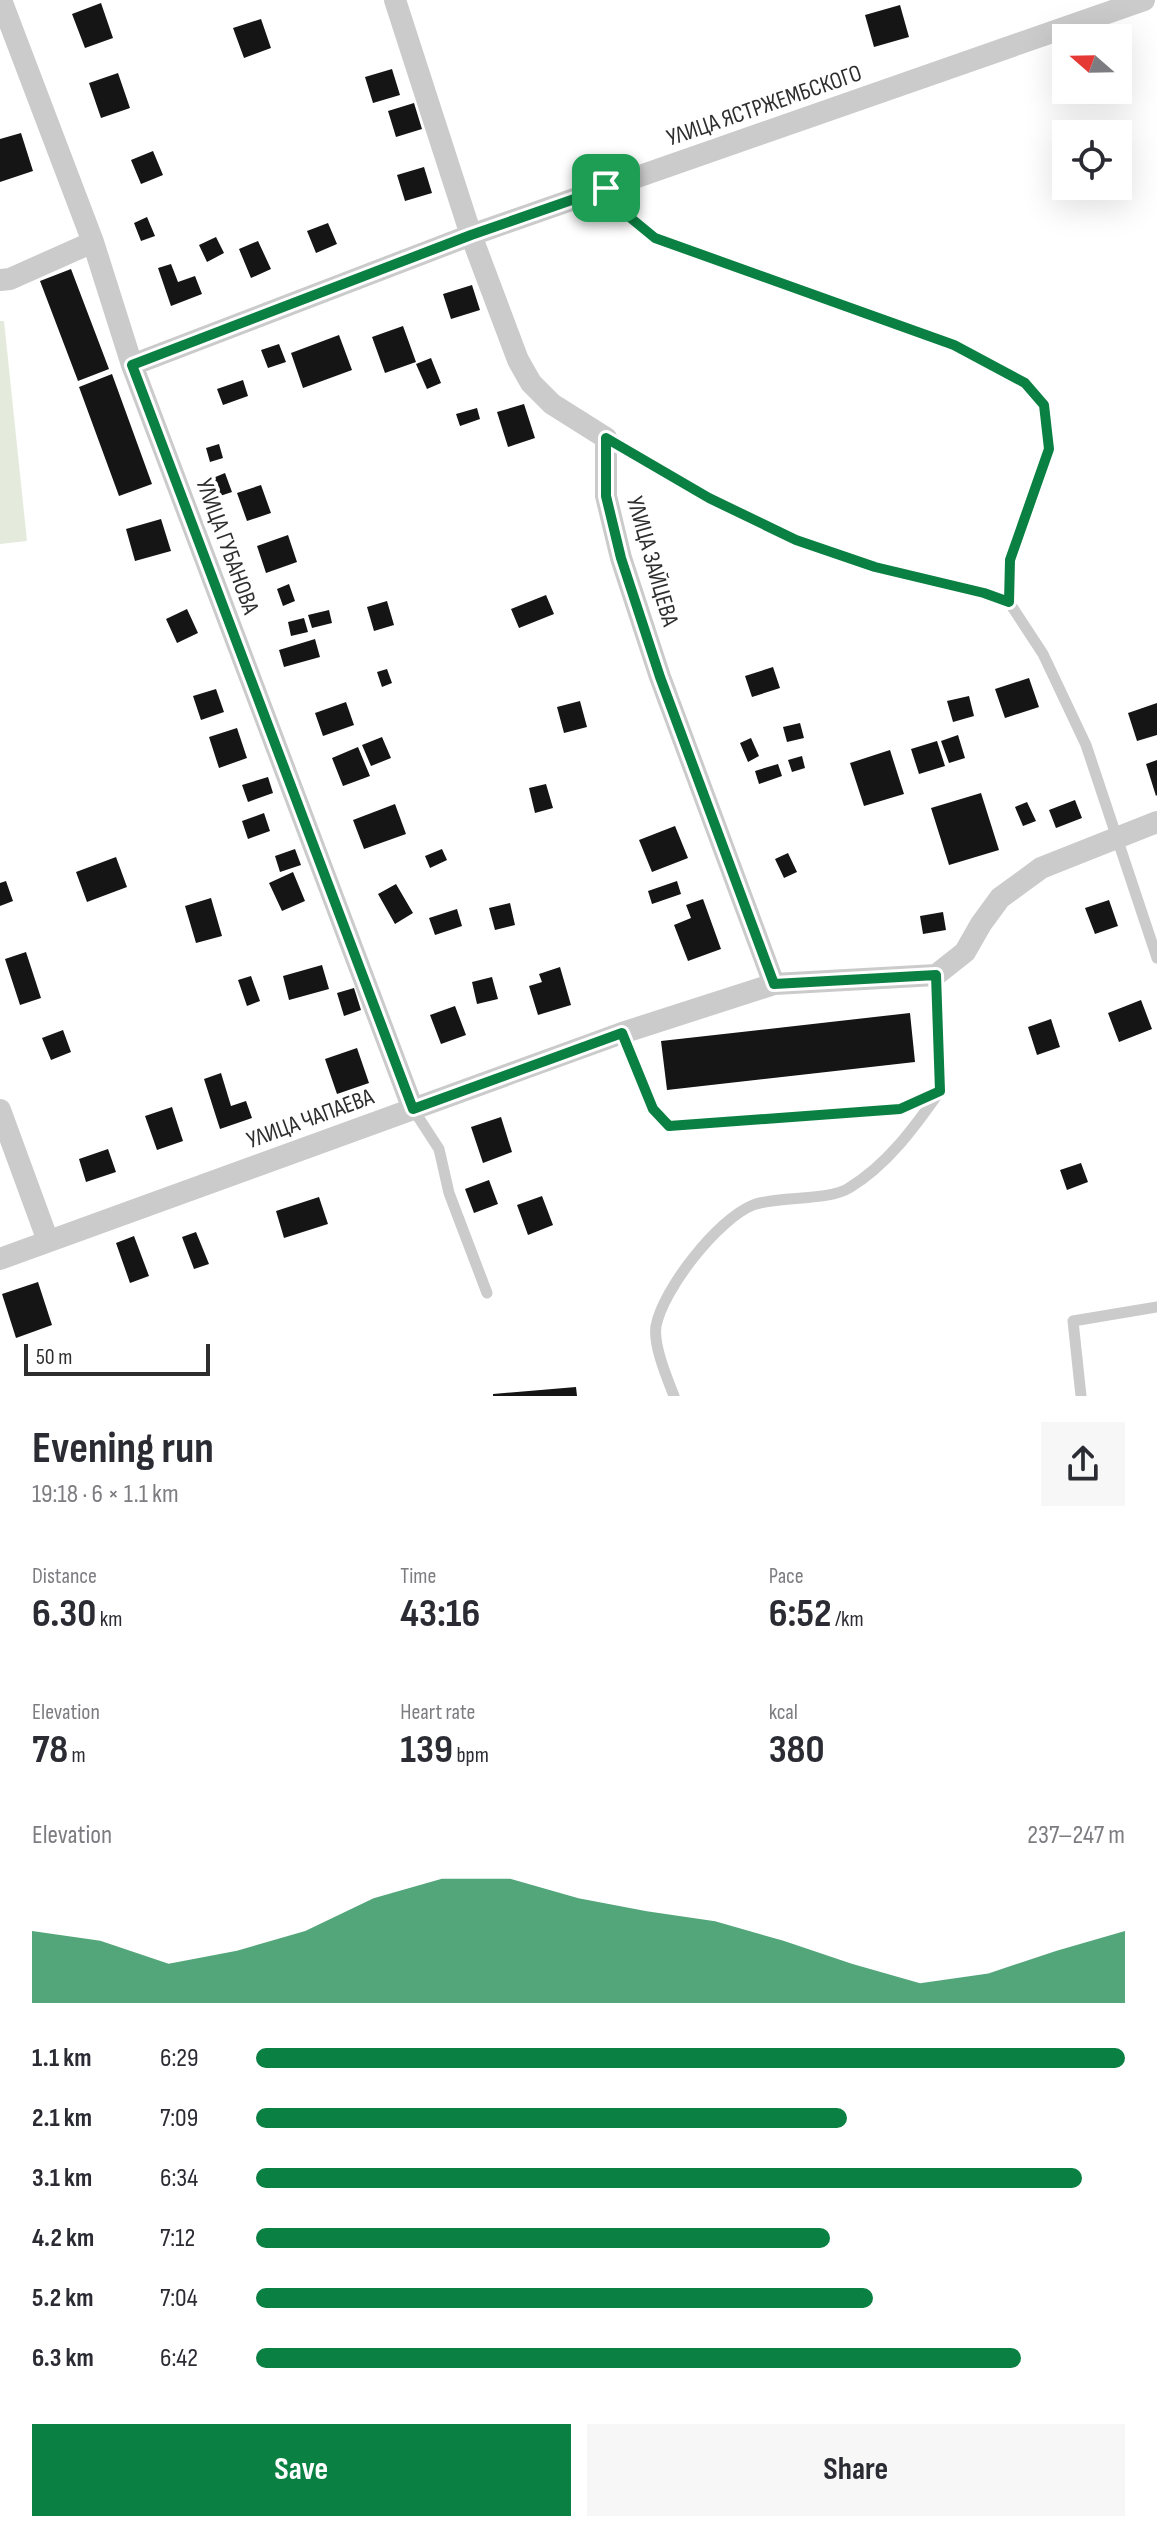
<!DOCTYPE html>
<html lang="en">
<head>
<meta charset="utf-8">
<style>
	body { margin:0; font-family:"Sofia Sans Condensed",sans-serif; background:#f7f7f7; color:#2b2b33; height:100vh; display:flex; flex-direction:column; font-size:30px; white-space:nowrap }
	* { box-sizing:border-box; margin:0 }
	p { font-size:26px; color:#7c7c81 }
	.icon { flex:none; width:44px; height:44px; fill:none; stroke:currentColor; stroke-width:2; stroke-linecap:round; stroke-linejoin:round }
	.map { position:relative; height:1396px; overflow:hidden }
	.side { display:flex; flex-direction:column; background:#fff; flex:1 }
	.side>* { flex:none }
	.needle { width:52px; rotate:290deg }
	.fabs { position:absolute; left:1052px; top:24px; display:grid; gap:16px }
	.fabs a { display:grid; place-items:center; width:80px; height:80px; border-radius:0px; background:#fff; box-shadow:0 8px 32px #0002; font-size:40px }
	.scale { position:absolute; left:24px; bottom:20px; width:186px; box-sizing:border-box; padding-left:8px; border:4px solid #2e2e2e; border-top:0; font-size:22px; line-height:28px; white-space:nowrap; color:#2e2e2e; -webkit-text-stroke:6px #fff; paint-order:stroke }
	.pin { position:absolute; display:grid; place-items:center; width:68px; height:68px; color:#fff; margin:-34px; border-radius:16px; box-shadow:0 4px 12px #0006 }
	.round { display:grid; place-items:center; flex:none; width:84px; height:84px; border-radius:0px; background:#f7f7f7 }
	.head { display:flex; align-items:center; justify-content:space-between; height:136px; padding:0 32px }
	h1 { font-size:44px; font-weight:700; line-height:60px }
	.figures { display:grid; grid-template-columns:repeat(3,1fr); gap:12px; height:136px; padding:8px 32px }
	.figures div { display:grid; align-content:center }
	.figures b { font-size:40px; font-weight:700 }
	.figures small { font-size:22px; font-weight:400 }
	.figures p { font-size:22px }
	.chart { height:224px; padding:16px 32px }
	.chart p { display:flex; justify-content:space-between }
	.chart svg { width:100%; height:144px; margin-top:8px; fill:#0b8043; opacity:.7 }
	.primary-button { display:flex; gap:16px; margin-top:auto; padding:16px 32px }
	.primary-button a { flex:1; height:92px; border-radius:0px; background:#0b8043; color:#fff; font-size:32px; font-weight:700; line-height:92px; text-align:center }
	.primary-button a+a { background:#f7f7f7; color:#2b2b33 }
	ul { padding:0 32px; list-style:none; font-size:26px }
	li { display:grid; grid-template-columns:128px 96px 1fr; align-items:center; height:60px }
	li i { height:20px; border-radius:10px; background:#0b8043 }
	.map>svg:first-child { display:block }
	.green { fill:#e4ebdc }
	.building { fill:#151515 }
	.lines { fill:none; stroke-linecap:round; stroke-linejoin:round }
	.service { stroke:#cbcbcb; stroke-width:11 }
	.minor { stroke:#cbcbcb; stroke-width:22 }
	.route-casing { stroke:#fff; stroke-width:16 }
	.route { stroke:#0b8043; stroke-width:10 }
	.labels { text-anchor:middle; stroke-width:8; stroke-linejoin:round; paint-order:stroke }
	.street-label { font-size:24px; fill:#2e2e2e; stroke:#fff }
</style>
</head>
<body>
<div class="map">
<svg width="1157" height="1396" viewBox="0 0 1157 1396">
	<rect width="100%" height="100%" fill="#fff"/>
	<path class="green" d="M 0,321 L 4,321 L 27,541 L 0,544 Z"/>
	<path class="building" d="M 101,3 L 113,38 L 85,48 L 72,14 Z
		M 900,5 L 909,37 L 874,47 L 865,15 Z
		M 261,19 L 271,48 L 244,58 L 233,28 Z
		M 392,69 L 400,95 L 373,103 L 365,77 Z
		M 118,73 L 130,108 L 101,118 L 89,83 Z
		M 414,103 L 422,129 L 396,137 L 388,111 Z
		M 21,133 L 33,171 L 0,182 L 0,139 Z
		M 153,151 L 163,175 L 141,184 L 131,160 Z
		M 424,167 L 432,193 L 405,201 L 397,175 Z
		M 147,217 L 155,236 L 141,241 L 134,223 Z
		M 328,223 L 337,244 L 316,253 L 307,231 Z
		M 216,237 L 224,253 L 207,262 L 199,245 Z
		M 258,241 L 271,269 L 251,278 L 239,249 Z
		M 171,264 L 178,282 L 195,276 L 202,294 L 171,306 L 158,268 Z
		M 71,269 L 109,369 L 78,381 L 40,281 Z
		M 472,285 L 480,310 L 451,319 L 443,294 Z
		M 403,326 L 416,362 L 385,373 L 372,337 Z
		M 339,335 L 352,370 L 303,388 L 291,353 Z
		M 279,344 L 286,362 L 268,368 L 261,350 Z
		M 431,358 L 441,383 L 427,389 L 416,364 Z
		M 112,374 L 152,484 L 119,496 L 79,387 Z
		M 243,380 L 248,396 L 223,405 L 217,389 Z
		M 524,404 L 535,438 L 508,447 L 497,412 Z
		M 477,408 L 480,419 L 460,426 L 456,414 Z
		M 219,444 L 223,458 L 210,462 L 206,448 Z
		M 225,473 L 232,492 L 220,496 L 213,478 Z
		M 261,485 L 271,513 L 247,521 L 237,493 Z
		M 161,519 L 171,551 L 135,561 L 126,529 Z
		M 288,535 L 297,562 L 266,573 L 257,546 Z
		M 289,584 L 295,601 L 283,606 L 277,589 Z
		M 546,595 L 554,614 L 519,628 L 511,609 Z
		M 387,601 L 394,625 L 374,631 L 367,607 Z
		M 187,609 L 198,633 L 177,643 L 166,619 Z
		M 329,610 L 332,623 L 312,628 L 308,615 Z
		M 304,618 L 308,632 L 291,636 L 288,622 Z
		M 315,639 L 320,657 L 284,667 L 279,650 Z
		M 773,667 L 780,688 L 752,697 L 745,676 Z
		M 387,669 L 392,683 L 382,687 L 377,672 Z
		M 1029,678 L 1039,707 L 1005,718 L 995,689 Z
		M 216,689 L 224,712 L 201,720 L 193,696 Z
		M 969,696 L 974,716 L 953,722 L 947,701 Z
		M 580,701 L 587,727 L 564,733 L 557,707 Z
		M 346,702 L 354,725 L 323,736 L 315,713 Z
		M 1157,703 L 1157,735 L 1137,741 L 1128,713 Z
		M 800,723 L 804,738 L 787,742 L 783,727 Z
		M 237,728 L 247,758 L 219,768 L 209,737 Z
		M 958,735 L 965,758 L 949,763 L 941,741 Z
		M 382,737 L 391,758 L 371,766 L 362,745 Z
		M 751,738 L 759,756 L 748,762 L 740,743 Z
		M 937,741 L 945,766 L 919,774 L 911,749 Z
		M 358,747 L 370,776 L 343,786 L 332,758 Z
		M 890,750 L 904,794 L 864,806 L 850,763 Z
		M 802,756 L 805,768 L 792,772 L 788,760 Z
		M 1157,760 L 1157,795 L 1156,796 L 1146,764 Z
		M 778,764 L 782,776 L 759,784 L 755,771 Z
		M 268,777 L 273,793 L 248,802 L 242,785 Z
		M 546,784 L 553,808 L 535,813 L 529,788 Z
		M 981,793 L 999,850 L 949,865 L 931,808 Z
		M 1075,800 L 1082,818 L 1056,828 L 1049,810 Z
		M 1027,802 L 1036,821 L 1023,826 L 1015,807 Z
		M 395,804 L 406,834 L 364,849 L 353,820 Z
		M 264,813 L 270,831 L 248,839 L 242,821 Z
		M 675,826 L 688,858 L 652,872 L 639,840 Z
		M 295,849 L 301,865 L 280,872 L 275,856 Z
		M 442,849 L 447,860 L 430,868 L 425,856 Z
		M 788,853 L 797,872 L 784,878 L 775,859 Z
		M 116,857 L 127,887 L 87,902 L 76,872 Z
		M 293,872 L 305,901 L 282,911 L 269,883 Z
		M 6,881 L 13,901 L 0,906 L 0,883 Z
		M 677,881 L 681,894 L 652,904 L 648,891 Z
		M 396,884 L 413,913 L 395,924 L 378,894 Z
		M 211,898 L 222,936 L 196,943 L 185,906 Z
		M 703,899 L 721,949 L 688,961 L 674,925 L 691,918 L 686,905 Z
		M 1109,900 L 1118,926 L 1095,934 L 1085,908 Z
		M 510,903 L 515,925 L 495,930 L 489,908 Z
		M 457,909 L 462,926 L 435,935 L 429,918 Z
		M 943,912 L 946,930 L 923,934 L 920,916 Z
		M 26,952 L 41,998 L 20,1005 L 5,959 Z
		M 322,965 L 329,989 L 289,1000 L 283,976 Z
		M 560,967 L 571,1005 L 538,1015 L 529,986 L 542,982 L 539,974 Z
		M 251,976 L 260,1001 L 247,1006 L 238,980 Z
		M 492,977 L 498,999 L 477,1004 L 472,982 Z
		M 354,988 L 361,1010 L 344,1016 L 337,993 Z
		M 1141,1000 L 1152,1029 L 1119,1042 L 1108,1013 Z
		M 455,1006 L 466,1035 L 441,1044 L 430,1015 Z
		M 910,1013 L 915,1062 L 667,1090 L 661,1041 Z
		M 1051,1019 L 1060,1047 L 1037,1055 L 1028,1027 Z
		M 63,1030 L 71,1052 L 51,1060 L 42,1038 Z
		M 357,1048 L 369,1083 L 337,1094 L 325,1059 Z
		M 221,1073 L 231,1106 L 246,1101 L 252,1118 L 220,1129 L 204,1079 Z
		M 172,1107 L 183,1141 L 157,1150 L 145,1116 Z
		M 501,1117 L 512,1152 L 483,1163 L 471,1127 Z
		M 108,1149 L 116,1172 L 86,1182 L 79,1159 Z
		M 1081,1163 L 1088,1182 L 1067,1190 L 1060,1170 Z
		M 489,1180 L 498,1204 L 474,1213 L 465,1189 Z
		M 542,1196 L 553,1225 L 528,1235 L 517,1205 Z
		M 319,1197 L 328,1224 L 284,1238 L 276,1211 Z
		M 196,1232 L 209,1264 L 194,1269 L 182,1237 Z
		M 134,1236 L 149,1276 L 130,1283 L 116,1243 Z
		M 38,1282 L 52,1325 L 16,1338 L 2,1294 Z
		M 576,1387 L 577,1396 L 493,1396 L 493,1394 Z"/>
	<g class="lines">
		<path class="service" d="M 606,188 L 627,215 L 655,238 L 954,345 L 1025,383 L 1044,405 L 1049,449 L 1010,560 L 1009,602
			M 607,439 L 709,498 L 796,540 L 875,567 L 984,593 L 1009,602 L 1043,654 L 1086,745 L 1157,958
			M 622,1033 L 653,1109 L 669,1126 L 900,1109 L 940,1091 L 936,975
			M 413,1109 L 439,1149 L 449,1193 L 487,1293
			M 674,1396 C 667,1378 653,1345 656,1326 C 663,1289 718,1219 753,1205 C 776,1196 829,1201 849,1188 C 887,1165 914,1128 940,1091
			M 1081,1396 L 1073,1321 L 1157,1307"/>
		<path class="minor" d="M 1,0 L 93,242 L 132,365 L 413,1109
			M 395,0 L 471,235 L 518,360 L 531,383 L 552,404 L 606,438 L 606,496 L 621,558 L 660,677 L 774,984
			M 0,280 L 10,279 L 93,242
			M 132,365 L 471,235 L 1144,0
			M 0,1110 L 48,1241
			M 0,1259 L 622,1033 L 774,984 L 936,975 L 965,952 L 981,924 L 1000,898 L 1041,868 L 1157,822"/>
	</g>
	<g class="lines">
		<defs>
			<path id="route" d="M 606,188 L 627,215 L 655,238 L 954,345 L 1025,383 L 1044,405 L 1049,449 L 1010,560 L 1009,602 L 984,593 L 875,567 L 796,540 L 709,498 L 606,438 L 606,496 L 621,558 L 660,677 L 774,984 L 936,975 L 940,1091 L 900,1109 L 669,1126 L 653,1109 L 622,1033 L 413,1109 L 132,365 L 471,235 Z"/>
		</defs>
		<use href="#route" class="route-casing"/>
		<use href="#route" class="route"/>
	</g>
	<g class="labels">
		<g class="street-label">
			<text transform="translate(764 105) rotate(-19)" y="8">УЛИЦА ЯСТРЖЕМБСКОГО</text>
			<text transform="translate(228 546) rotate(70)" y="8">УЛИЦА ГУБАНОВА</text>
			<text transform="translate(653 561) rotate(74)" y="8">УЛИЦА ЗАЙЦЕВА</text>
			<text transform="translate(310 1118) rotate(-20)" y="8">УЛИЦА ЧАПАЕВА</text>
		</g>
	</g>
</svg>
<div class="fabs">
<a><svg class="needle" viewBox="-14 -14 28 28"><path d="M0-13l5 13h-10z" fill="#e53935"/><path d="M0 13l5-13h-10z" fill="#7c7c81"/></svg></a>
<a><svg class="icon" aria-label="locate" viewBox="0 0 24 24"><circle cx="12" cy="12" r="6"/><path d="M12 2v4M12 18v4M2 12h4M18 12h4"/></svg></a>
</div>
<div class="scale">50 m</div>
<div class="pin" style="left:606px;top:188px;background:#1e9e55"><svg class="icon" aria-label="arrive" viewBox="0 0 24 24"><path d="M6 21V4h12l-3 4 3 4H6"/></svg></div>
</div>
<section class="side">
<div class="head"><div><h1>Evening run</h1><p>19:18 · 6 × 1.1 km</p></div><a class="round"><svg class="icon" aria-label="share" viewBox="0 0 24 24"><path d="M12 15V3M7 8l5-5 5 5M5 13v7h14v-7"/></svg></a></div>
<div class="figures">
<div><p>Distance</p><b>6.30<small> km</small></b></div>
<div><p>Time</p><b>43:16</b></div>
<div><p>Pace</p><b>6:52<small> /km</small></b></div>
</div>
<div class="figures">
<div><p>Elevation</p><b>78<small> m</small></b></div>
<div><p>Heart rate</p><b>139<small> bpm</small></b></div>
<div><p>kcal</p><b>380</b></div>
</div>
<div class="chart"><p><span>Elevation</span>237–247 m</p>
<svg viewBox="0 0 160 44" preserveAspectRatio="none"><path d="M0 44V22L10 25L20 32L30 28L40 22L50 12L60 6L70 6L80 12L90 16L100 19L110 25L120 32L130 38L140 35L150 28L160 22V44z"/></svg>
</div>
<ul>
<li><b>1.1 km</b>6:29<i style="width:100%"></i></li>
<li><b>2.1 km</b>7:09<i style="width:68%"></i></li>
<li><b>3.1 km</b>6:34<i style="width:95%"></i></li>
<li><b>4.2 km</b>7:12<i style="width:66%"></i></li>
<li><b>5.2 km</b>7:04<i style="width:71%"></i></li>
<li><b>6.3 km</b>6:42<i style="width:88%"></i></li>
</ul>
<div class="primary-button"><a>Save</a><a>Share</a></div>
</section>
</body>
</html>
